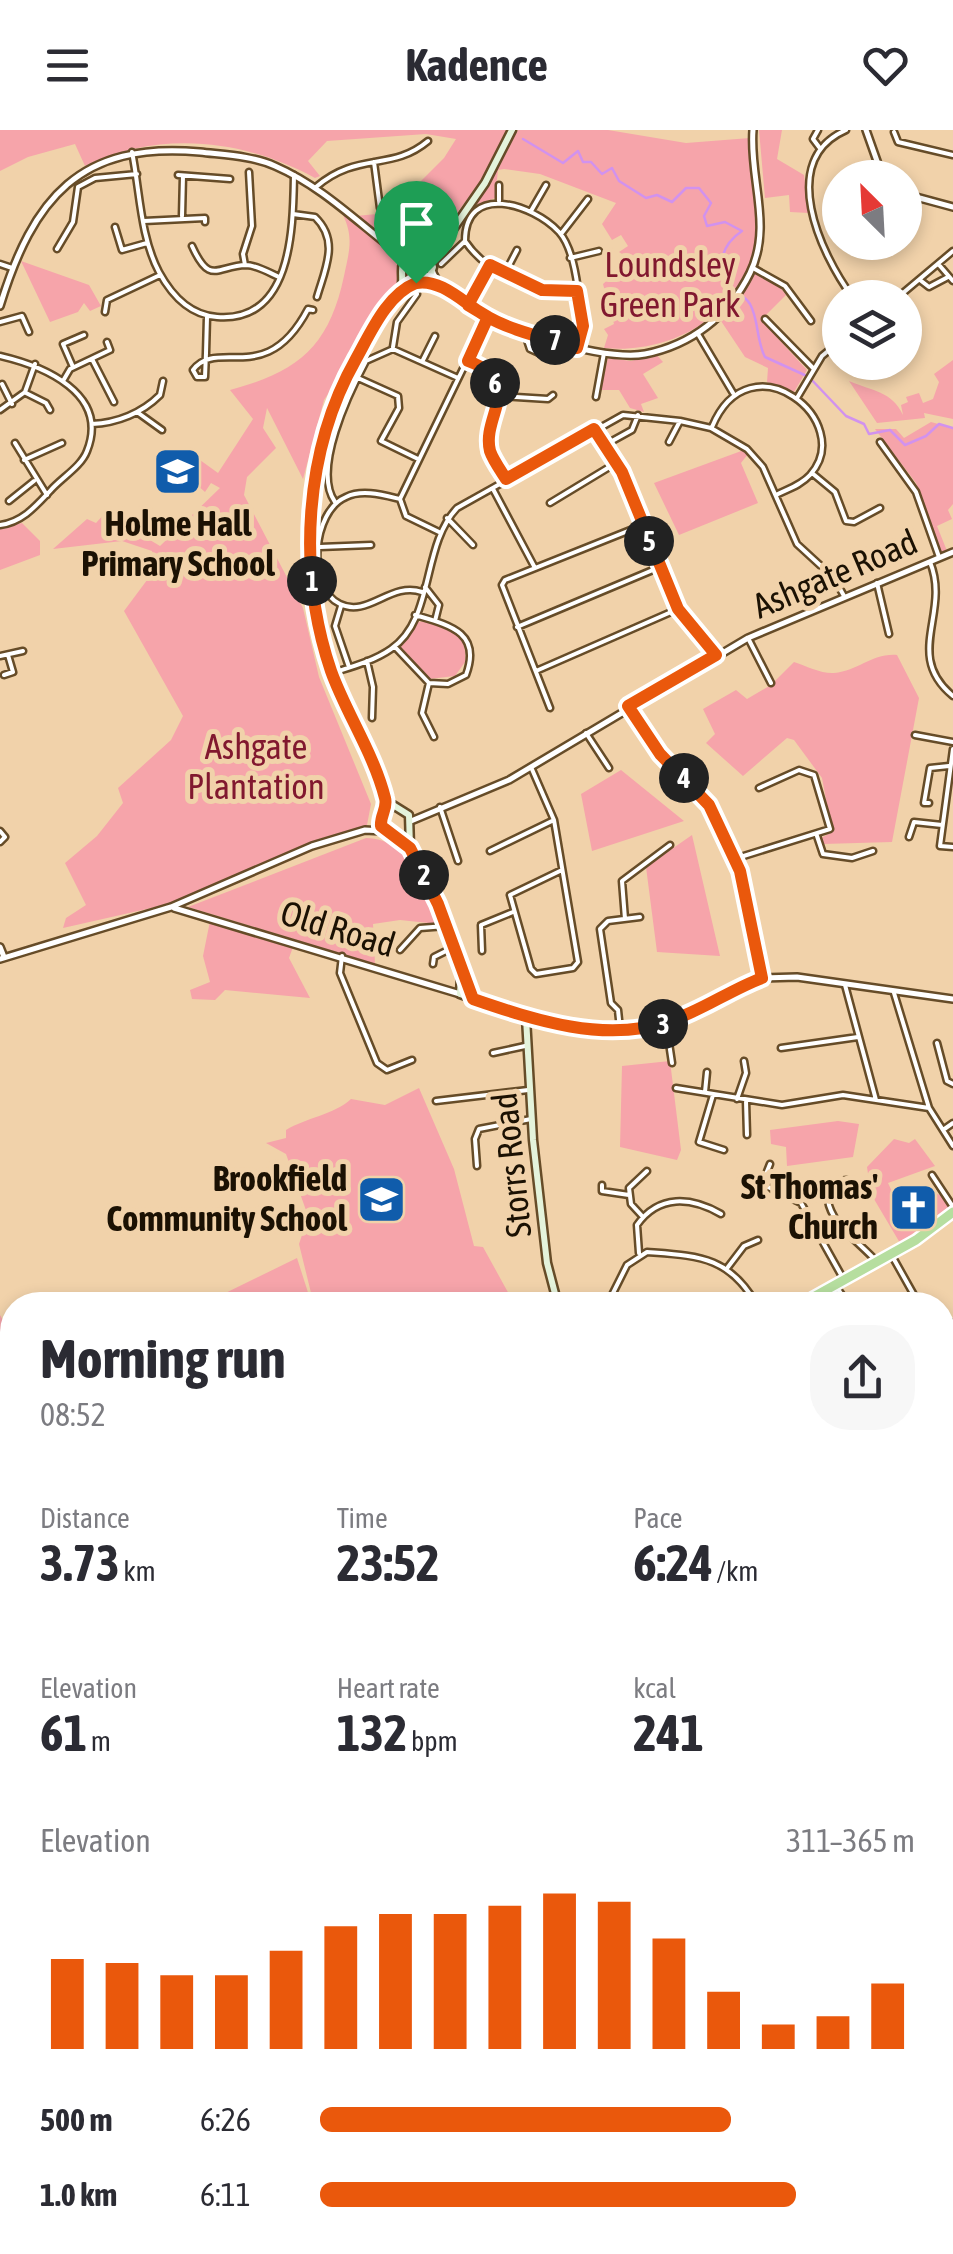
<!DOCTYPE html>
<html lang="en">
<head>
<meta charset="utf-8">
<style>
	body { margin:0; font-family:"Asap Condensed",sans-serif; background:#f7f7f7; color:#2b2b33; height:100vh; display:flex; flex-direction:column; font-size:38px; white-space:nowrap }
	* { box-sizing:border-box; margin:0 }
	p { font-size:32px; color:#7c7c81 }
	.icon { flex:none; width:55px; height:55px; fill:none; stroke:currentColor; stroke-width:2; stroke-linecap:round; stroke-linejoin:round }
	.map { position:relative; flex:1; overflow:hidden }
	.sheet { position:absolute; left:0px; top:1162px; width:955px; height:962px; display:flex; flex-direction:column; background:#fff; border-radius:40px 40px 0 0; box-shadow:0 5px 15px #0003 }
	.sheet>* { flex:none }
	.needle { width:65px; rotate:336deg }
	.buttons { position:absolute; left:822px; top:30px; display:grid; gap:20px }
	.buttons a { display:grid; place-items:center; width:100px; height:100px; border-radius:50%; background:#fff; box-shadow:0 5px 15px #0003; font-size:50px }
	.pin { position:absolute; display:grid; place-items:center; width:85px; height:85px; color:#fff; margin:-102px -42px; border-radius:50% 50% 50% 0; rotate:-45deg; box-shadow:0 0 10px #0007 }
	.pin .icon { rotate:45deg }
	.km { position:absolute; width:50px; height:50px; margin:-25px; border-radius:50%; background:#222; color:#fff; font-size:28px; line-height:50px; text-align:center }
	.round { display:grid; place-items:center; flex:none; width:105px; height:105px; border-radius:40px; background:#f7f7f7 }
	.summary { display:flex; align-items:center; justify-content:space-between; height:170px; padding:0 40px }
	h1 { font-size:55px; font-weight:700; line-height:75px }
	.figures { display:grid; grid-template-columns:repeat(3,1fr); gap:15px; height:170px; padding:10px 40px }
	.figures div { display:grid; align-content:center }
	.figures b { font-size:50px; font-weight:700 }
	.figures small { font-size:28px; font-weight:400 }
	.figures p { font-size:28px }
	.chart { height:280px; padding:20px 40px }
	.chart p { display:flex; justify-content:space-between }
	.chart svg { width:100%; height:180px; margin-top:10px; stroke:#ea580c; stroke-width:6 }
	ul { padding:0 40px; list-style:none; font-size:32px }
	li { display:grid; grid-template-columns:160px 120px 1fr; align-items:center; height:75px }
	li i { height:25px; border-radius:12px; background:#ea580c }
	header { display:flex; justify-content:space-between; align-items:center; height:130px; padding:0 40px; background:#fff; font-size:45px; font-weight:700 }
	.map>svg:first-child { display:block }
	.green { fill:#f6a4aa }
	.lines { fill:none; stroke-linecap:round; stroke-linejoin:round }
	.stream { stroke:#d192ee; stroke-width:2.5 }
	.minor-casing { stroke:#664c28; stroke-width:9 }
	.tertiary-casing { stroke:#664c28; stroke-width:10 }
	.secondary-casing { stroke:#664c28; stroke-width:11 }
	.trunk-casing { stroke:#fff; stroke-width:14 }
	.minor { stroke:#fff; stroke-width:4 }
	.tertiary { stroke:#fff; stroke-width:5 }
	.secondary { stroke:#e4f3db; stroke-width:6 }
	.trunk { stroke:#b6de9f; stroke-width:9 }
	.route-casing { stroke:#fff; stroke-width:20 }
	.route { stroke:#ea580c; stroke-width:12 }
	.labels { text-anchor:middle; stroke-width:10; stroke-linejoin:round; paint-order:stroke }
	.park-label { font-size:35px; fill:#81182f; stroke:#f1d2aa }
	.poi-label { font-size:35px; font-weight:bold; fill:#1b1103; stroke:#f1d2aa; text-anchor:end }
	.street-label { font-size:35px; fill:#1b1103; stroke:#f1d2aa }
</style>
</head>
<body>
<header><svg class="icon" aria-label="menu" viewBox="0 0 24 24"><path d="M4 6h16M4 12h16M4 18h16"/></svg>Kadence<svg class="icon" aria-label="heart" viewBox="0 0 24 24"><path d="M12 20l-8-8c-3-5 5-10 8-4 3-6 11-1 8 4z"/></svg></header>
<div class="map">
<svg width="953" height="2124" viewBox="0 0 953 2124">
	<rect width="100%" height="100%" fill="#f1d2aa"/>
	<path class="green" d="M 0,0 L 509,0 L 482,50 L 434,113 L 405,121 L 355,86 L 389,83 L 444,28 L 456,9 L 426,4 L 327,11 L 308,31 L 320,46 L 315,48 C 243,9 160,0 85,36 L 75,14 L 28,27 L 0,41 Z
		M 518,0 L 608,0 L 686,13 L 750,8 C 753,41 761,76 756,108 C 747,182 674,225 604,218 L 608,205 L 604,199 L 614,194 L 603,154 L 623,136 L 625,126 L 619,122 L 628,116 L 621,105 L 612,110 L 602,94 L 616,73 L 540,44 L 504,39 L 498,40 L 495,68 L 473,76 Z
		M 759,0 L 782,0 L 777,29 L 804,45 L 809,83 L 790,82 L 789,65 L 765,68 Z
		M 343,85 L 396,126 L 399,156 L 324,270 L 303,349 L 267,278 L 263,298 L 276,318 L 247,347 L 244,365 L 303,478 L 319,547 L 371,674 L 367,695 L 319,709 L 169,774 L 63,798 L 66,788 L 86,775 L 65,733 L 97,706 L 123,673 L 118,658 L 171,610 L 183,586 L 124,481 L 156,438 L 152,421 L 122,411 L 53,419 L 87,389 L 96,393 L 105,383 L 160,416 L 220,358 L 211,353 L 205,362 L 179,339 L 186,329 L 193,333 L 200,330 L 218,343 L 253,289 L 230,260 C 298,242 329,217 344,146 C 349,122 354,108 343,85 Z
		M 21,131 L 89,155 L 101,176 L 90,181 L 84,173 L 78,182 L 50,192 Z
		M 755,142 L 776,152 L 786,165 L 761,190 L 807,240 L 794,262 L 767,252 L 768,238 L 745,227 L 721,191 Z
		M 656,224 L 663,232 L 643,244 L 658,268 L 641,274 L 644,282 L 630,278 L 619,260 L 600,260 L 608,228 L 631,231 Z
		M 953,230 L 953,289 L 924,283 L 925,288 L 877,293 L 849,251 C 872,261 892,261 903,285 L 901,275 L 908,272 L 906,267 L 919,263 L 923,273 L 933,269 L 939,252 L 934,244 Z
		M 931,292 L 953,298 L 953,374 L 948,380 L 952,389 L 937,396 L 947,421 L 940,424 L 916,353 L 875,299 L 896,299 L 904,308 Z
		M 744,320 L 748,324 L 741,333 L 758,373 L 679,405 L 654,353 Z
		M 22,393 L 40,411 L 40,425 L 0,440 L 0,398 Z
		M 425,491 C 449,499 468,502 465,532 L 455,546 L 429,549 L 400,517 L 418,492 Z
		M 897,525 L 919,568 L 892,712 L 823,714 L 821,708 L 832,702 L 822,648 L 794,610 L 787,608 L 743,646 L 706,613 L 715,604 L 703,579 L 736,560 L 747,569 L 771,555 L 794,532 C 806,536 822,544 834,543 C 859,541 872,523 897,525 Z
		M 621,640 L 684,691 L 592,721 L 581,664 Z
		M 692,705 L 720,826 L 657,822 L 646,737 Z
		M 366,708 C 412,709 424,757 438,794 L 400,790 L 373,794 L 375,834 L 188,777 Z
		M 210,791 L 293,817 L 289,828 L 310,868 L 225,860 L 215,870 L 192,869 L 190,860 L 210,852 L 203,826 Z
		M 670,931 L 681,1020 L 677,1030 L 620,1017 L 622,936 Z
		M 419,958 L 454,1039 L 474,1116 L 483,1117 L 515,1175 L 314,1175 L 299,1114 L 302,1105 L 313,1100 L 286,1024 L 266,1013 L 286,1008 L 286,1000 C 306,988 335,984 351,969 L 385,975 Z
		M 838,991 L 859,994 L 853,1027 L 787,1036 L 786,1017 L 771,1014 L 770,1000 Z
		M 894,1009 L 909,1013 L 915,1009 L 935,1036 L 888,1053 L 905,1089 L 929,1075 L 922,1062 L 927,1059 L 944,1067 L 950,1076 L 900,1113 L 871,1064 L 867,1037 Z
		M 297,1128 L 312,1175 L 201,1175 Z
		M 0,1185 L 12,1206 L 12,1353 L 5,1360 L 0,1355 Z
		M 953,1270 L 953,1392 L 950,1381 L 942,1387 L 943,1279 Z
		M 6,1645 L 12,1656 L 12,1804 L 0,1810 L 0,1657 Z
		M 357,2112 L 422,2113 L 431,2124 L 346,2124 Z"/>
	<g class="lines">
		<path class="stream" d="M 523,9 L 563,33 L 578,21 L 583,32 L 591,32 L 602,44 L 612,38 L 619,51 L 646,68 L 657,65 L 672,72 L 686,58 L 699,58 L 711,73 L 704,86 L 707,96 L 725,92 L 742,101 C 724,113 712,136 732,158 C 738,164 745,166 750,174 C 759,190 756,210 765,227 L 809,247 L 846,286 L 864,294 L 869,304 L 890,300 L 905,315 L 926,306 L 939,294 L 953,298
			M 942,1283 L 953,1275
			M 0,1373 L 12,1390
			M 942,1698 L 953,1719
			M 0,1894 L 12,1889
			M 173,2112 L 175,2124
			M 231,2112 L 261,2121 L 259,2112
			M 411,2112 L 421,2124
			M 673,2112 L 683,2124
			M 669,2124 L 670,2112"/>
		<defs>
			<path id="minor" d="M 818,0 L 813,9 L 819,17
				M 846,0 C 777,30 820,123 853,168
				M 894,2 L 898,12 L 953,25
				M 132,22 C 140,61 140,106 159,142 C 172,166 190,185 217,187 C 292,193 293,100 294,45
				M 374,32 L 380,78
				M 178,45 L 230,49
				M 499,55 L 499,71
				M 316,57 C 358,21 391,42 428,11
				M 531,81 L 546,55
				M 293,84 L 315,87 C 340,111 325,139 317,167
				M 182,86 L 183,46
				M 905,89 L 912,67
				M 144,91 L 205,88 L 205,92
				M 115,97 L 122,120 L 147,113
				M 561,104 L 588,69
				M 192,116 C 210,156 217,136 246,135 C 256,135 270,143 279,147
				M 57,119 L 73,92 L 78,57 L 95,48 L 137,44
				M 879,119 L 891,112
				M 570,128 L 599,121
				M 0,134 L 12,138
				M 441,134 L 465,111
				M 245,135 L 243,124 L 252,96 L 249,42
				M 940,136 L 953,151
				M 753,138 L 785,156 L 811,191
				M 505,143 L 517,120
				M 920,150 L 929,157 L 948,147
				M 577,161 C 539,167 486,143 465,111 C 465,52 533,74 559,102 C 578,123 584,192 577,217
				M 897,168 L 953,121
				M 468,175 L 489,135
				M 105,182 L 107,170 L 160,145
				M 207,187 L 206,223 L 205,247 L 197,247 L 193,240 C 218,207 266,259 308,179 L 313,180
				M 765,189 L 813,238
				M 0,192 L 22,186 L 29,202
				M 525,204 L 530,219 L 543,225 L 556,223 L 560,212
				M 698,204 L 733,263
				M 393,217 L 397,192 L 417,164
				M 0,226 C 43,236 110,263 87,321 C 81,337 61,348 50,361 C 35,377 22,392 0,395
				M 92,229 L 114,272
				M 423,230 L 435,206
				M 468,231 C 527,255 480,285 490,321 C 493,330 501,341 506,349
				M 73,237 L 63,214 L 84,205
				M 358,248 L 398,266 L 399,278 L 381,311 L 418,329
				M 63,251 L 70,239 L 110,220 L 107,212
				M 2,254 L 12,274
				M 26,263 L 46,273 L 50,280
				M 500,266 L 548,269 L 553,265
				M 596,267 L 604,223
				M 797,268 L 822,226 L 840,211
				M 0,280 L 25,262 L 35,234
				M 137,282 L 162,300
				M 92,294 C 117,293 142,283 160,265 L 163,251
				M 712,297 C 750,205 858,292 810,345 C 801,355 788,359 776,365
				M 594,299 L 622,342 L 676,476 L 717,525
				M 669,312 L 680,291
				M 880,312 L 916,362 L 939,427
				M 15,313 L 47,365
				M 603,316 L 632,300 L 638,285
				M 24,330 L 62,313
				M 812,343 L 835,362 L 846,391 L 854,392 L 880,378
				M 493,359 L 535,438
				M 400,369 C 383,365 362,359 346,367 C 312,381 306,458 340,474 C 368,488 391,451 422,462
				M 9,371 L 34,351
				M 335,372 C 312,340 349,263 366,231 L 393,219 L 458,248
				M 550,373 L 616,333
				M 447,388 L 473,415
				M 439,402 L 406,386 L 400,369 L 488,187
				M 320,417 L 371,415
				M 930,432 C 951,483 903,525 953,566
				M 877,453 L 889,504
				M 425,457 L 439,475 L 435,491
				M 341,476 L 335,496 L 349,537
				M 517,497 L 660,437
				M 748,508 L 771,553
				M 395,517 L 429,553 L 448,554 L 466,545 C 482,502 449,495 415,485
				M 0,526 L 23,521
				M 367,531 L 373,557 L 372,588
				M 536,541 L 678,479
				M 332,543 C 351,537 374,531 391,519 C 435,489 421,416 457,378 L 623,285 L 680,291 L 711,298 L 747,319 L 763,337 L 797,414 L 834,448 L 844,466
				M 4,545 L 13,542 L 8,525
				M 429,553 L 422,583 L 434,607
				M 628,576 L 660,625 L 709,675 L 739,741 L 762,848
				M 550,578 L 502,455 L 505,450 L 643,395
				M 586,603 L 609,638
				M 915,605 L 953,612
				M 953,619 L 940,716 L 953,717
				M 531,637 L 554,690 L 578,832 L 573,838 L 536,844 L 531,839 L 510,765 L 562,740
				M 929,673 L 924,673 L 930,638 L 949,636
				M 440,677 L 458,731
				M 0,701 L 5,707 L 0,712
				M 817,706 L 823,724 L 852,728 L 873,721
				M 909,707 L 914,692 L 942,695
				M 490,721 L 554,690
				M 734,729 L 830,699 L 814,645 L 799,640 L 759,658
				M 625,789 L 622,751 L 670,715
				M 400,820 L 420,798 L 446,796
				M 482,821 L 481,795 L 513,782
				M 342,826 L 340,843 L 377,933 L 387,940 L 412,930
				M 433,834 L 434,827 L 452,818
				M 845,855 L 876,970
				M 894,863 L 929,978 L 953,1016
				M 666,893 L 672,933
				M 620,899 L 618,880 L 611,873 L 600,799 L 608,791 L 640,787
				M 937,913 L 947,951 L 953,954
				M 781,918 L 858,907
				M 493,923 L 525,916
				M 676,958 L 782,975 L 843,965 L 929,978
				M 705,962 L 707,942
				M 713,965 L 699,1012 L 724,1020
				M 737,969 L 746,943 L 744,931
				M 436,971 L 528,960
				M 746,971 L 747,1005
				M 943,1000 L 953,993
				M 770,1034 L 762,1054 L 801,1073 L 844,1150
				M 477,1036 L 475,1009 L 479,999 L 531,989
				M 932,1045 L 953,1077
				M 602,1055 L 602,1061 L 629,1065
				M 852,1062 L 847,1050 L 830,1052 C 817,1086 857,1109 877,1132
				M 643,1087 L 631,1074 L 629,1058 L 647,1041
				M 639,1123 L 637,1095 C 659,1064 691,1067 721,1084
				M 891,1124 L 914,1165 L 925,1175
				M 728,1137 L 744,1116 L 758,1110
				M 835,1155 L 849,1175
				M 607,1175 L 627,1135 L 647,1122 C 699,1126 729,1126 757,1175
				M 902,1175 L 914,1165
				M 942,1187 L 953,1194
				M 942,1240 L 953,1240
				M 942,1467 L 953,1467
				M 0,1564 L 12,1582
				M 942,1571 L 953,1564
				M 942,1815 L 945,1814
				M 942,1834 L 949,1847 L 942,1866
				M 0,1958 L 12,1953
				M 942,1964 L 953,1971"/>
			<path id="tertiary" d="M 866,0 L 883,48
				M 905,64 L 953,77
				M 432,140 C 447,188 599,233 645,224 C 691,215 729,186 750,143 C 773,96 749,48 753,0
				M 0,176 C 33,68 80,11 200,22 C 225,25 253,26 275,36 C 321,56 355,90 394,120 L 410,124
				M 411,691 L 509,650 L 748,508 L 953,422
				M 174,778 L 460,864
				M 0,817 L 4,827
				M 0,829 L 171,777 L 312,716 L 365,700 L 383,701
				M 526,888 L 578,897 L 644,898 L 705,878 L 762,848 L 797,847 L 953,869
				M 942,1642 L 953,1626
				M 942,1908 L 953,1923
				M 942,1988 L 953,1973
				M 942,2049 L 953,2062
				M 321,2124 L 330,2112"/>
			<path id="secondary" d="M 431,131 L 485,53 L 512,0
				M 401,160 L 429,148 L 433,137 L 429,128
				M 393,675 L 409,685 L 410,717
				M 394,676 L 383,682 L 381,696 L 410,718 L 438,774 L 473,868
				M 386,680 L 385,667 C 364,621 340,575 327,526 C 294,411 312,282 383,184 C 389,177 397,168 401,159 C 405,148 397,132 409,125 C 418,120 428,120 438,115
				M 461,846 L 460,864 L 526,888 L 533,1010 L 547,1133 L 558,1175"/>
			<path id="trunk" d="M 799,1175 L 916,1110 L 953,1082
				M 0,1539 L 12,1527"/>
		</defs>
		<use href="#minor" class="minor-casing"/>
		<use href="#tertiary" class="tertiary-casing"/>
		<use href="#secondary" class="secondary-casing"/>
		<use href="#trunk" class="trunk-casing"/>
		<use href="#minor" class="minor"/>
		<use href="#tertiary" class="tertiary"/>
		<use href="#secondary" class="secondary"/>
		<use href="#trunk" class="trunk"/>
	</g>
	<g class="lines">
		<defs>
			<path id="route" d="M 416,153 C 387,164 370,204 356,229 C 304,321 297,441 331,541 C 346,583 374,624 385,668 C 388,678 380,685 381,696 L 410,718 L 438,774 L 473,869 C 534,890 606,914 670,891 C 703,880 730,860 762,848 L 740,741 L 709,675 L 660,624 L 628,576 L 716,525 L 678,479 L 622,342 L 594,299 L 506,349 C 501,341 493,330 490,321 C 481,285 527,253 468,231 L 488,187 L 468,175 L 490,135 L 542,160 L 577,161 L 583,196 L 577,218 C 547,208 514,202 486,186 C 465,174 441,148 416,153"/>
		</defs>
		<use href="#route" class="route-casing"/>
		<use href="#route" class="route"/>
	</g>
	<defs>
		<symbol id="school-square" viewBox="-11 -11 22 22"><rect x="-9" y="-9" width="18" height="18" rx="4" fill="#105cab" stroke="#f1d2aa"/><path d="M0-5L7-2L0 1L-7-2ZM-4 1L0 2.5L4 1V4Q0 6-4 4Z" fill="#fff"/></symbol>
		<symbol id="church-square" viewBox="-11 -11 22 22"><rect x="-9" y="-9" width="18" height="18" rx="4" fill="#105cab" stroke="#f1d2aa"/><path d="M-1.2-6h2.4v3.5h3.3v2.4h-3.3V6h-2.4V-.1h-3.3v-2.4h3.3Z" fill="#fff"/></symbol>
	</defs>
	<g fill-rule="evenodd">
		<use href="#school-square" x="150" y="314" width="55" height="55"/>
		<use href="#school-square" x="354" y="1042" width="55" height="55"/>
		<use href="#church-square" x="886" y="1050" width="55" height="55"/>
	</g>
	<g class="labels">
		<g class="park-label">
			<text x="670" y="147">Loundsley<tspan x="670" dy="40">Green Park</tspan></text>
			<text x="256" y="629">Ashgate<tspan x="256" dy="40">Plantation</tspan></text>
		</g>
		<g class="poi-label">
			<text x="178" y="406" text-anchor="middle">Holme Hall<tspan x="178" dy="40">Primary School</tspan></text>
			<text x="347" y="1061">Brookfield<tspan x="347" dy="40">Community School</tspan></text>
			<text x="878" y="1069">St Thomas'<tspan x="878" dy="40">Church</tspan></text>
		</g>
		<g class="street-label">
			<text transform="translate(835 444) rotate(-23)" y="12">Ashgate Road</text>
			<text transform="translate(338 799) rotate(17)" y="12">Old Road</text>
			<text transform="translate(512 1035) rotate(-96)" y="12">Storrs Road</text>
		</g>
	</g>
</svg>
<div class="buttons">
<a><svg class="needle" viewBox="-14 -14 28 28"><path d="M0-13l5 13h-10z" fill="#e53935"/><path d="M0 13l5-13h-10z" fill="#7c7c81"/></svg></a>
<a><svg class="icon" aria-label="layers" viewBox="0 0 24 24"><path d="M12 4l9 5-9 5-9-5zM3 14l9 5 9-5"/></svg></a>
</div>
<div class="pin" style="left:416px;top:153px;background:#1e9e55"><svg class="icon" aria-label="arrive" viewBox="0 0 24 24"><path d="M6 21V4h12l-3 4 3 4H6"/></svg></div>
<b class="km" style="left:312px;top:451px">1</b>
<b class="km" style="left:424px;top:745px">2</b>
<b class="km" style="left:663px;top:894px">3</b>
<b class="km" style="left:684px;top:648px">4</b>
<b class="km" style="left:649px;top:411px">5</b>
<b class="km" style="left:495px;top:253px">6</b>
<b class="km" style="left:555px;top:210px">7</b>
<section class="sheet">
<div class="summary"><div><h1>Morning run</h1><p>08:52</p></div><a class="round"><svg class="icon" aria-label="share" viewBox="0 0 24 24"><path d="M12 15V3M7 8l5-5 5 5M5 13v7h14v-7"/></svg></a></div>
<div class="figures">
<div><p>Distance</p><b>3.73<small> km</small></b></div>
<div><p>Time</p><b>23:52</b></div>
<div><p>Pace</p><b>6:24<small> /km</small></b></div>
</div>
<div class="figures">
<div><p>Elevation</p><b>61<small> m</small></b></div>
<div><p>Heart rate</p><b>132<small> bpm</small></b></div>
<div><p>kcal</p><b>241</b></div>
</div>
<div class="chart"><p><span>Elevation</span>311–365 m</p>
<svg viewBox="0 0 160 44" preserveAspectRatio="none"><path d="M5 44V22M15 44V23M25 44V26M35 44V26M45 44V20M55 44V14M65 44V11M75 44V11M85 44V9M95 44V6M105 44V8M115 44V17M125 44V30M135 44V38M145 44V36M155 44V28"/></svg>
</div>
<ul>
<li><b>500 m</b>6:26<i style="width:69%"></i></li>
<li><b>1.0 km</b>6:11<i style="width:80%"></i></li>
</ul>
</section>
</div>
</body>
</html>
